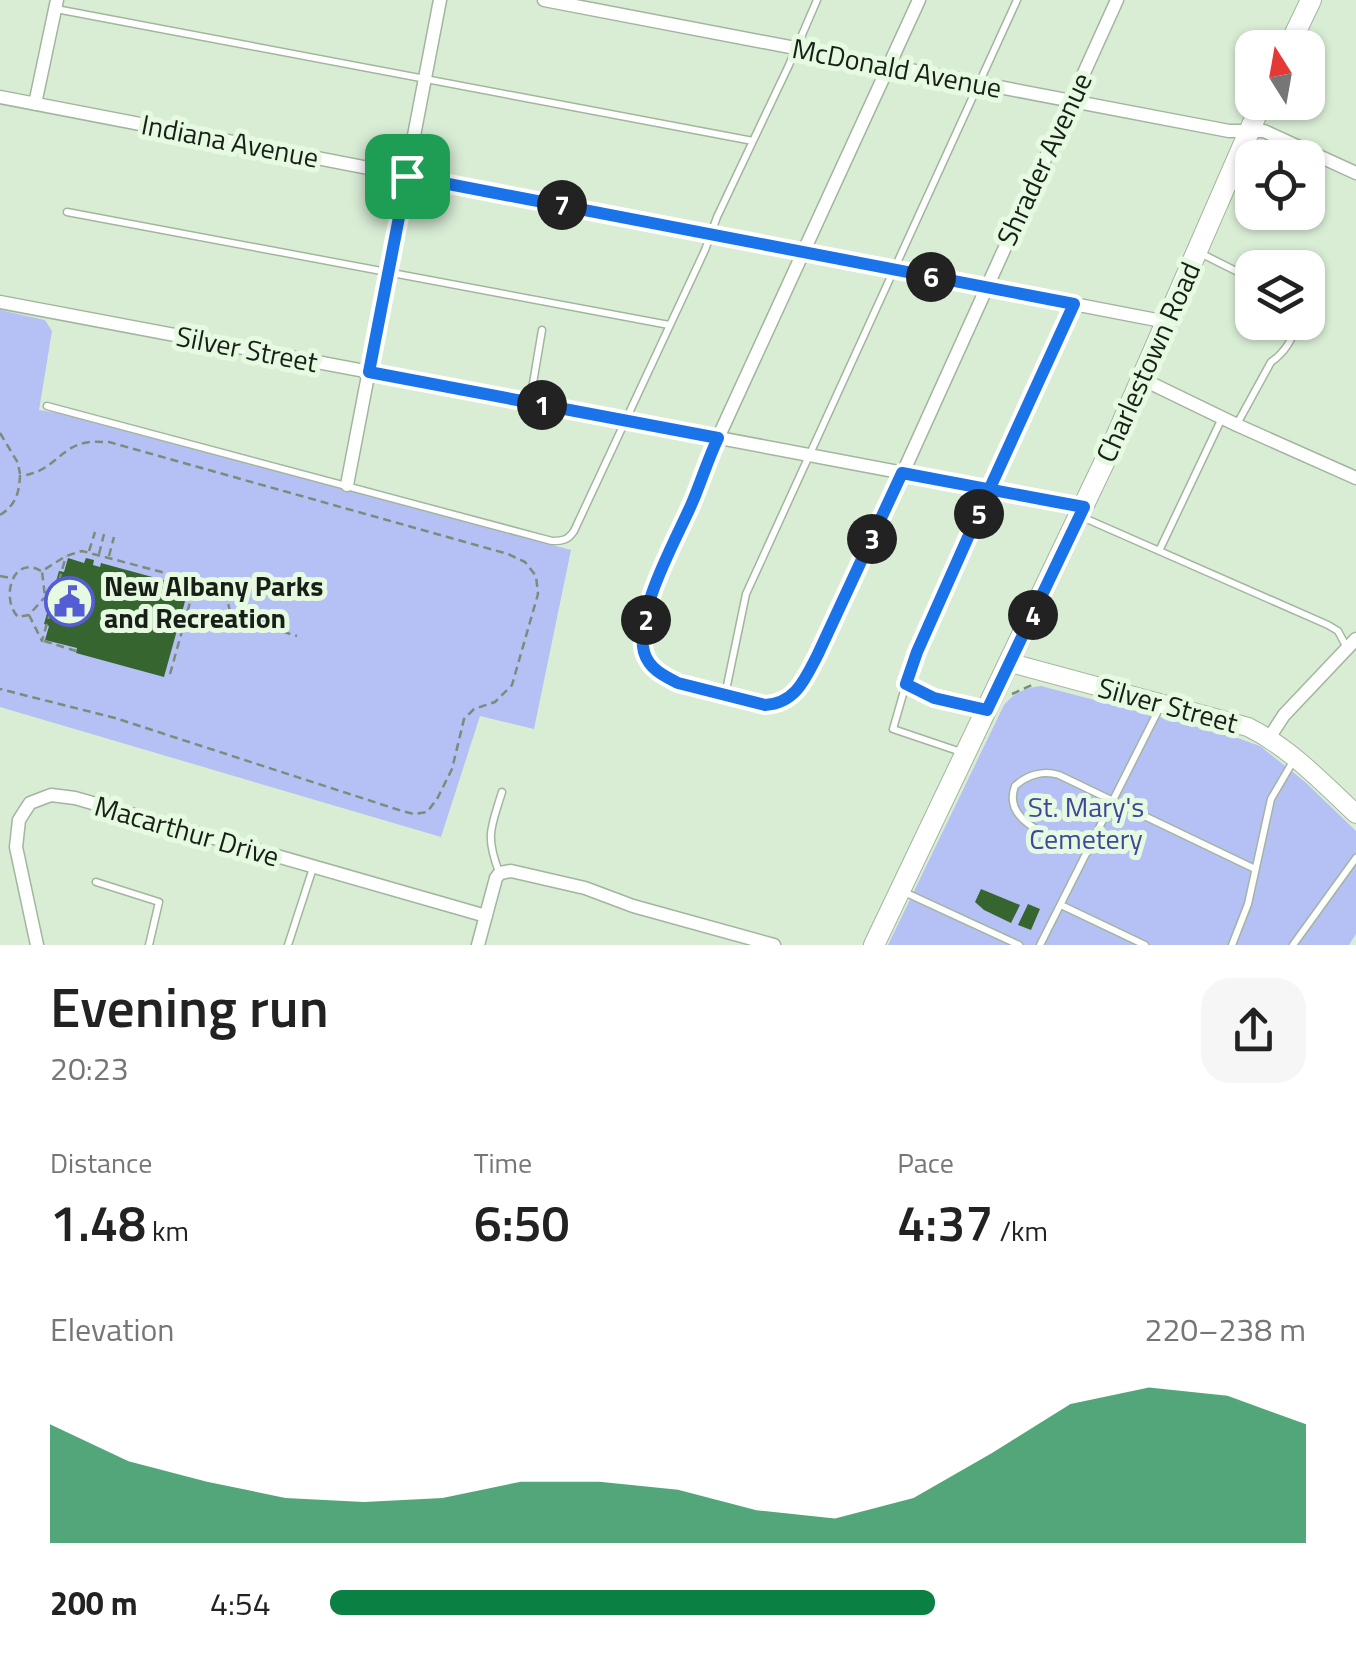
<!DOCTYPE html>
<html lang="en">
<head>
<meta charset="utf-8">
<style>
	body { margin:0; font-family:"Titillium Web",sans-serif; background:#f6f6f6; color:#222; height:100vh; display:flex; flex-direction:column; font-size:38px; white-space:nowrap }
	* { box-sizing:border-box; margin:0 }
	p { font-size:32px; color:#767676 }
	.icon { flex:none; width:55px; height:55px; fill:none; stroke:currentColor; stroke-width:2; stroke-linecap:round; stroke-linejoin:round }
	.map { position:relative; height:945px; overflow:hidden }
	.sheet { display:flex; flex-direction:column; background:#fff; flex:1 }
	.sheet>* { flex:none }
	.needle { width:65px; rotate:349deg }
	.fabs { position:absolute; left:1235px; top:30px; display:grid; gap:20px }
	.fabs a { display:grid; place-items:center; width:90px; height:90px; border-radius:20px; background:#fff; box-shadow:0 2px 8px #0004; font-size:50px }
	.pin { position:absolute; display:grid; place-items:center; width:85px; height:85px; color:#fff; margin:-42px; border-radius:20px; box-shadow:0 5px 15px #0006 }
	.km { position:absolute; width:50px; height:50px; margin:-25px; border-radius:50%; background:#222; color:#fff; font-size:28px; line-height:50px; text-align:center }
	.round { display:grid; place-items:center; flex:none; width:105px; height:105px; border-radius:30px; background:#f6f6f6 }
	.summary { display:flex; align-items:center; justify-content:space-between; height:170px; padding:0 50px }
	h1 { font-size:55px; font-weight:600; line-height:75px }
	.metrics { display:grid; grid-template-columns:repeat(3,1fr); gap:15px; height:170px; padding:10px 50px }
	.metrics div { display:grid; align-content:center }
	.metrics b { font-size:50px; font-weight:600 }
	.metrics small { font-size:28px; font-weight:400 }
	.metrics p { font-size:28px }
	.chart { height:280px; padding:20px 50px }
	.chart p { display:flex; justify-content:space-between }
	.chart svg { width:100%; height:180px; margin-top:10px; fill:#0b8043; opacity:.7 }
	ul { padding:0 50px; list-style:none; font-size:32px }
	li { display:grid; grid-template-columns:160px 120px 1fr; align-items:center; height:75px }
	li i { height:25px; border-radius:12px; background:#0b8043 }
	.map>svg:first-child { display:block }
	.green { fill:#b5c0f5 }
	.building { fill:#37652f }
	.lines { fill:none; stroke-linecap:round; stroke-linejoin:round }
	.lane-casing { stroke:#a2b59e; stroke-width:9 }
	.street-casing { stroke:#a2b59e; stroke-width:15 }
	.secondary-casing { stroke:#a2b59e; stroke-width:20 }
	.primary-casing { stroke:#a2b59e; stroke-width:22 }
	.path { stroke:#7d8b7b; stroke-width:2.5; stroke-dasharray:8 5; stroke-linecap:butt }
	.lane { stroke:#fff; stroke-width:6 }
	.street { stroke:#fff; stroke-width:12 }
	.secondary { stroke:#fff; stroke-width:18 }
	.primary { stroke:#fff; stroke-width:20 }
	.route-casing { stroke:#fff; stroke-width:20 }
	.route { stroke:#1a73e8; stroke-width:12 }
	.labels { text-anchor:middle; stroke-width:10; stroke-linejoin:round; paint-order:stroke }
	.street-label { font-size:28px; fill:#181f17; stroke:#e6fae2 }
	.poi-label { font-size:28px; font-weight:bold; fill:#181f17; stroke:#e6fae2; text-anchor:start }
	.park-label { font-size:28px; fill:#404897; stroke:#e6fae2 }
</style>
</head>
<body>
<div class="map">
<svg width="1356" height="945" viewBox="0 0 1356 945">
	<rect width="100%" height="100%" fill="#d9edd5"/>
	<path class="green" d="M 0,310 L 45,320 L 52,331 L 39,410 L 58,413 L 571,550 L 534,729 L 480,716 L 441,837 L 0,707 Z
		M 1041,686 L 1232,736 L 1260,746 L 1304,781 L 1356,831 L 1356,934 L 1349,945 L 888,945 L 1004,705 C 1015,692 1025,688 1041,686 Z"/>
	<path class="building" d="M 68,558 L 84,563 L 86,558 L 94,560 L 93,565 L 100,567 L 101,563 L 189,587 L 164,677 L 76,653 L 77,648 L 45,640 L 49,626 L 44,624 L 59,571 L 64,572 Z
		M 981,889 L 1020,905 L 1011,923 L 984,910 L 975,902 Z
		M 1028,904 L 1040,909 L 1031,930 L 1018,925 Z"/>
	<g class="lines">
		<defs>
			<path id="lane" d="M 56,9 L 753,141
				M 67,212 L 669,325
				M 1198,252 L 1252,279
				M 530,401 L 542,330
				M 47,406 L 552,541 C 563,541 568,540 574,531 L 705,250 L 717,217 L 789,65 L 817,0
				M 1237,424 L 1271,362 C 1283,354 1296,337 1295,322
				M 1082,517 L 1328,625 L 1338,631 L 1346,646
				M 1159,551 L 1222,418
				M 906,684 L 893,729 L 961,752
				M 725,695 L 746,594 L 1017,0
				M 981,708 L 934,698 L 906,684 C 940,588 986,496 1030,405 C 1045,372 1058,339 1073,306
				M 1088,852 C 1062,840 1000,825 1015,786 C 1027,775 1043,770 1059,775 L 1255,869
				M 499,872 C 485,835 491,828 502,792
				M 96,882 L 159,902 L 149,945
				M 902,891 L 1019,945
				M 1061,905 L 1145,945
				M 288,945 L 313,868
				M 1040,945 L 1161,705
				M 1232,945 L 1248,904 L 1271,799 L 1295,758
				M 1293,945 L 1356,858"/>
			<path id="street" d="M 544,0 L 1229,131 L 1264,131 L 1356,173
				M 919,0 L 712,451 L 692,503 L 661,570 L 647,613 L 643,643 L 644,652 L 647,660 L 659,673 L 678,683 L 765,705 C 783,704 795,696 805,681 L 906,466 L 1117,0
				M 0,97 L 1167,322
				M 35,104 L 57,0
				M 0,302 L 1084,507
				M 1142,379 L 1237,425 L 1356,478
				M 347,485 L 440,0
				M 1269,738 L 1284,715 L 1356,639
				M 37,945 L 16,847 L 19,820 L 30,803 L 51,795 L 75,798 L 486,916
				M 478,945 L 496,878 L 500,873 L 511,871 L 585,888 L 633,906 L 774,945"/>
			<path id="secondary" d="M 1011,663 L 1248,727 C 1290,748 1322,782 1356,814"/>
			<path id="primary" d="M 1288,48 L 1311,0
				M 874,945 L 1112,446 L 1262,102"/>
		</defs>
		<use href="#lane" class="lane-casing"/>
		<use href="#street" class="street-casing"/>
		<use href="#secondary" class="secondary-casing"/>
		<use href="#primary" class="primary-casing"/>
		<path class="path" d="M 0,433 L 18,463 L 20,474
			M 0,515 C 16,505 19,493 20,476 C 54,472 58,449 84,443 C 92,441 101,442 109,442 L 508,554 L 525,562 L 536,576 L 538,594 L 512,685 L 495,702 L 474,709 L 464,719 L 452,769 L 437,799 L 427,812 L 414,814 L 402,811 L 115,718 L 0,689
			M 89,551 L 95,532
			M 99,554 L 104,534
			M 109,556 L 114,537
			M 41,571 C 13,554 0,598 18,617 L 29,615 L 44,598
			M 0,576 L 11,578
			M 234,579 C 229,593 224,605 234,617 L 297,636
			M 54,599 L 45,597 L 42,571 L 66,556 L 82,551 L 230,590
			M 29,615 L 42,641 L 66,556
			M 44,641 L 76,651
			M 170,674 L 196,581
			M 1012,694 L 1032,685"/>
		<use href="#lane" class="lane"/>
		<use href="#street" class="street"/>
		<use href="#secondary" class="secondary"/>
		<use href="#primary" class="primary"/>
	</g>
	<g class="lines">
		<defs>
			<path id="route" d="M 407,176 L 369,372 L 718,438 C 708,459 701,482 692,503 C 676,540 634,613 644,652 C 649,669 664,676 678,683 L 765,705 C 796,703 805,679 818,654 L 902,473 C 962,484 1023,496 1084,507 L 987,710 L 934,698 L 906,684 L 917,652 L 989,490 L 1074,304 L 407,176"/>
		</defs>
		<use href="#route" class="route-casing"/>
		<use href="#route" class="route"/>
	</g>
	<defs>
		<symbol id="civic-ring" viewBox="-11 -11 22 22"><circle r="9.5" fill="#e6fae2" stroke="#545dd3" stroke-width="1.5"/><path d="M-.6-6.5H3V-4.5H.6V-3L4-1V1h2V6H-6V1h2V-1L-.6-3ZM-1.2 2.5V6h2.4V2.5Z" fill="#545dd3"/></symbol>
	</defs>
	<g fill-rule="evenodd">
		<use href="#civic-ring" x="42" y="574" width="55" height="55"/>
	</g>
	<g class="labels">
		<g class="street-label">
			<text transform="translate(897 68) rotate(11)" y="10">McDonald Avenue</text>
			<text transform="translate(230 141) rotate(11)" y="10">Indiana Avenue</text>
			<text transform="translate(1044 159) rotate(-65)" y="10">Shrader Avenue</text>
			<text transform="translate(247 349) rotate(11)" y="10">Silver Street</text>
			<text transform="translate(1148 362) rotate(-66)" y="10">Charlestown Road</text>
			<text transform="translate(1168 705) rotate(15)" y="10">Silver Street</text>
			<text transform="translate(187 831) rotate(16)" y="10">Macarthur Drive</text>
		</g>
		<g class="poi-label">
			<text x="104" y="596">New Albany Parks<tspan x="104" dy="32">and Recreation</tspan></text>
		</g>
		<g class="park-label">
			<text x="1086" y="817">St. Mary's<tspan x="1086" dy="32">Cemetery</tspan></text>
		</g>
	</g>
</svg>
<div class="fabs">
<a><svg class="needle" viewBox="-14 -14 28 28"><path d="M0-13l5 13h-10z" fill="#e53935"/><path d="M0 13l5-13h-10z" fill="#767676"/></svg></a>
<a><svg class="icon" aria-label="locate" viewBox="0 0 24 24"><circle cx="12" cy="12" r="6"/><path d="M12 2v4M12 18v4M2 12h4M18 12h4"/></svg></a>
<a><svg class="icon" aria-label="layers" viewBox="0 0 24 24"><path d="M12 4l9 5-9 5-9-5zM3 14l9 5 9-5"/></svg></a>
</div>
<div class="pin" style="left:407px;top:176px;background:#1e9e55"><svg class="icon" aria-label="arrive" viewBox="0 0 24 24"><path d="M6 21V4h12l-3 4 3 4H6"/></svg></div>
<b class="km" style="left:542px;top:405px">1</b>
<b class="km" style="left:646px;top:620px">2</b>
<b class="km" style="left:872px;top:539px">3</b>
<b class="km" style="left:1033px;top:615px">4</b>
<b class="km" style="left:979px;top:514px">5</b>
<b class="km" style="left:931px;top:277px">6</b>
<b class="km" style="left:562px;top:205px">7</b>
</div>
<section class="sheet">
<div class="summary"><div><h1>Evening run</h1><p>20:23</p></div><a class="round"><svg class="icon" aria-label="share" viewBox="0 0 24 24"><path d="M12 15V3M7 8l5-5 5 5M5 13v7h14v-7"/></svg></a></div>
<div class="metrics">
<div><p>Distance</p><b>1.48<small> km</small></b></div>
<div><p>Time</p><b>6:50</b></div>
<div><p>Pace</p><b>4:37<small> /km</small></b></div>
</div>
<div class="chart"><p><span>Elevation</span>220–238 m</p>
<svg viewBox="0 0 160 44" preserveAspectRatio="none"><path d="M0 44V15L10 24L20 29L30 33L40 34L50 33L60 29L70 29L80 31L90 36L100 38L110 33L120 22L130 10L140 6L150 8L160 15V44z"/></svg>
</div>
<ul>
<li><b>200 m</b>4:54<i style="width:62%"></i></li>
</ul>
</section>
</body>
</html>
